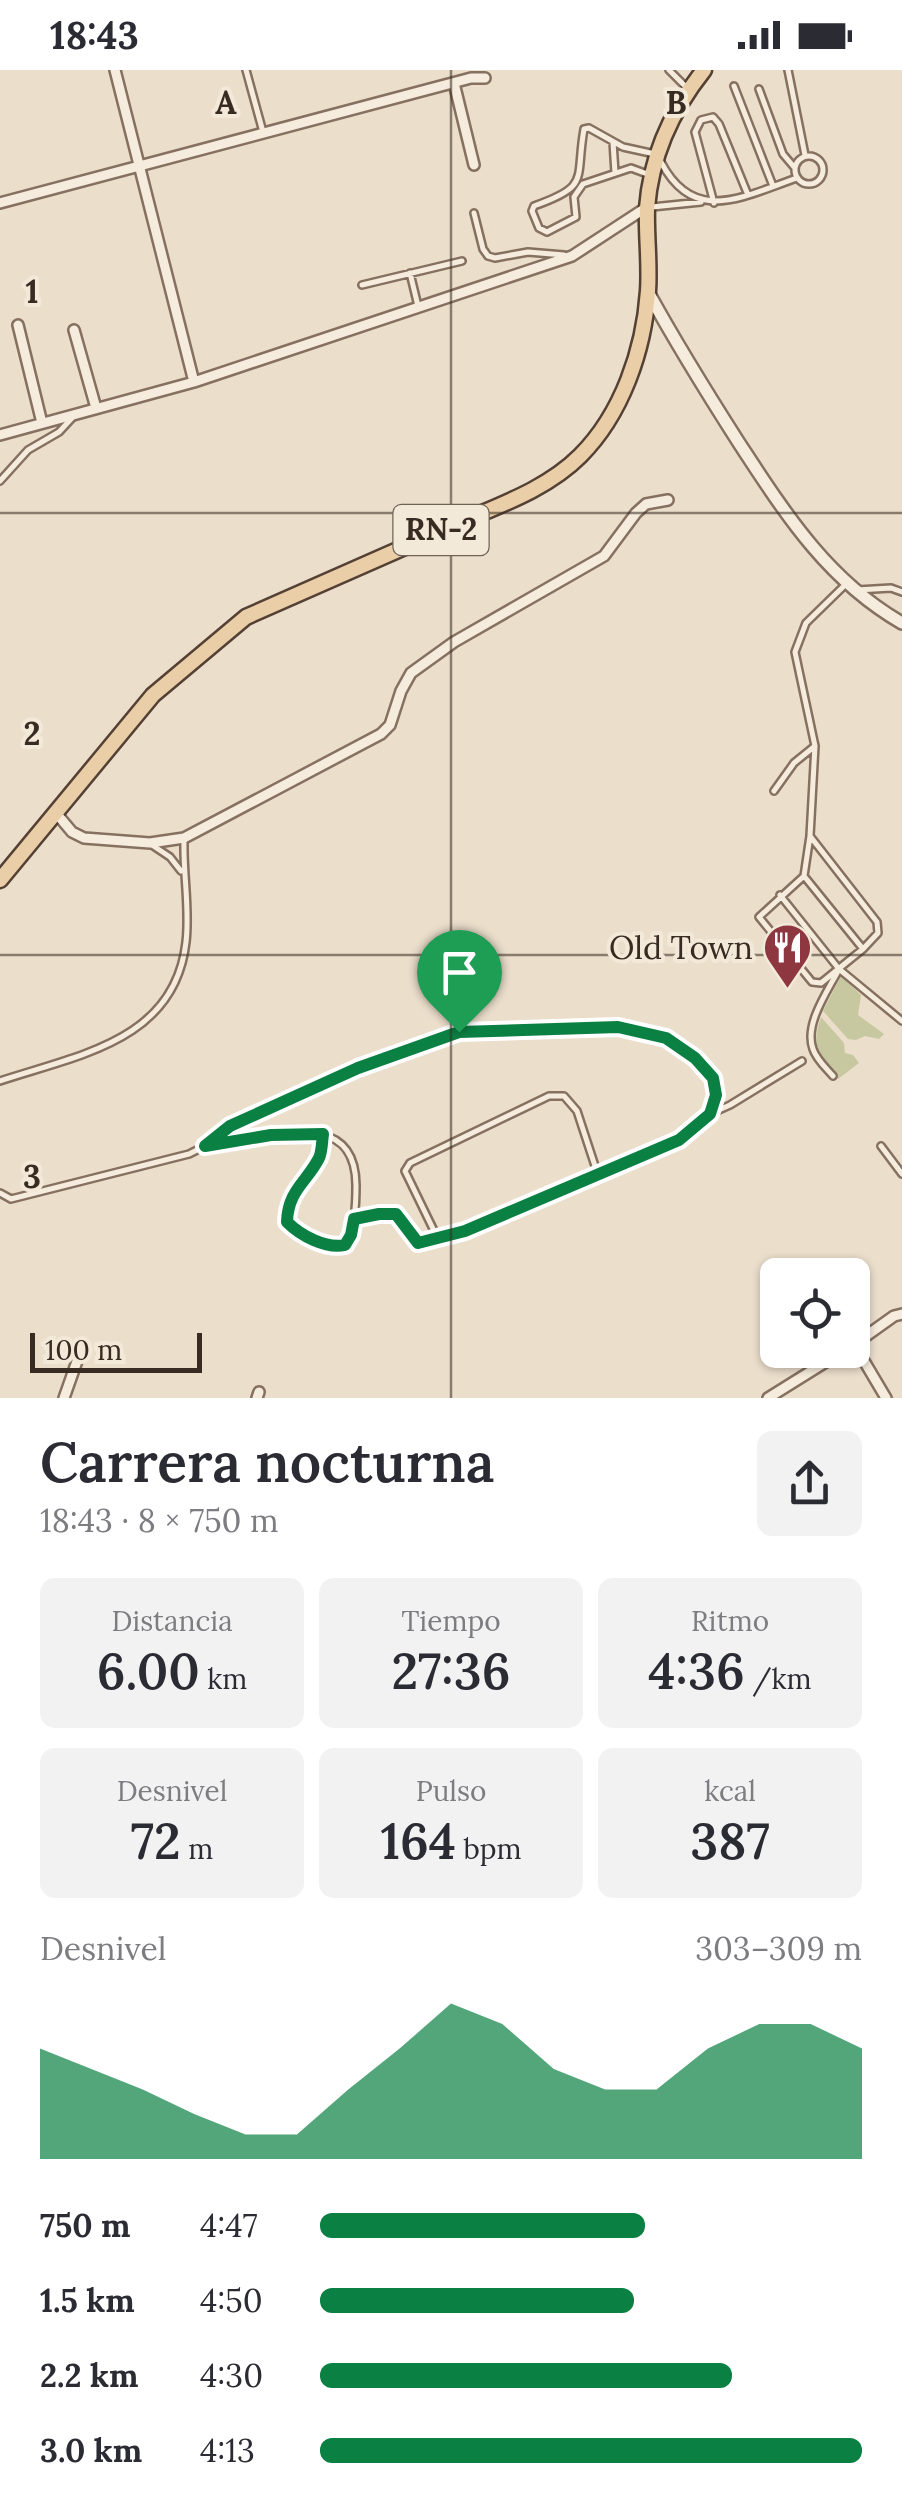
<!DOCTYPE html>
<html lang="es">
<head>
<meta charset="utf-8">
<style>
	body { margin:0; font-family:Lora,serif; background:#f2f2f3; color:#2b2b33; height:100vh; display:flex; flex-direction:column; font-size:38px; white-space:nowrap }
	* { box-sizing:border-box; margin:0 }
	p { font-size:32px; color:#7c7c81 }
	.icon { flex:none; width:55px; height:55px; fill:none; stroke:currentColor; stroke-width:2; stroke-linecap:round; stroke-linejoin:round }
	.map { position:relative; height:1328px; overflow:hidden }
	.details { display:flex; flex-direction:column; background:#fff; flex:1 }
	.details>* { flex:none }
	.tools { position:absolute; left:760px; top:1188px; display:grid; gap:20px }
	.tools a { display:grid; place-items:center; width:110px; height:110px; border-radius:15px; background:#fff; box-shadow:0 2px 8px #0004; font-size:50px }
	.scale { position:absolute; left:30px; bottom:25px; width:172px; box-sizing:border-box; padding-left:10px; border:5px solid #382b22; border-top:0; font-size:28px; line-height:35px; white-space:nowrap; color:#382b22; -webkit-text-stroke:8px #f3e9d9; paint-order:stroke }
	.pin { position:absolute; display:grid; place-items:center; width:85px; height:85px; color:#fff; margin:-102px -42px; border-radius:50% 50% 50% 0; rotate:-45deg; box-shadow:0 0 10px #0007 }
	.pin .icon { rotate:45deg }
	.round { display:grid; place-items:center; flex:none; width:105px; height:105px; border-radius:15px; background:#f2f2f3 }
	.head { display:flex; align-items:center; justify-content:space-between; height:170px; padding:0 40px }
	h1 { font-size:55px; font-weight:600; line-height:75px }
	.figures { display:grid; grid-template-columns:repeat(3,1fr); gap:15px; height:170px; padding:10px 40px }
	.figures div { display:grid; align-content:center; border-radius:15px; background:#f2f2f3; text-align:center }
	.figures b { font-size:50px; font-weight:600 }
	.figures small { font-size:28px; font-weight:400 }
	.figures p { font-size:28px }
	.chart { height:280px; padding:20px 40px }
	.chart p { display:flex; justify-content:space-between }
	.chart svg { width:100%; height:180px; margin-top:10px; fill:#0b8043; opacity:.7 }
	ul { padding:0 40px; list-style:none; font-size:32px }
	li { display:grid; grid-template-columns:160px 120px 1fr; align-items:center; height:75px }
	li i { height:25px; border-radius:12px; background:#0b8043 }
	.status { display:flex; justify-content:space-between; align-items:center; height:70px; padding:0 50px; background:#fff; direction:ltr }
	.status svg { height:28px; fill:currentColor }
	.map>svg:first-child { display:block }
	.green { fill:#c7c89f }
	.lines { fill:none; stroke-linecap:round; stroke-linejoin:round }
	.service-casing { stroke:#867160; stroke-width:10 }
	.minor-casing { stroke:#867160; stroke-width:14 }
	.tertiary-casing { stroke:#867160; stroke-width:16 }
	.primary-casing { stroke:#544034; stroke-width:19 }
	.service { stroke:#f6ecdd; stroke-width:5 }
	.minor { stroke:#f6ecdd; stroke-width:9 }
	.tertiary { stroke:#f6ecdd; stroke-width:11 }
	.primary { stroke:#e9cea7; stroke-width:14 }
	.route-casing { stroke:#fff; stroke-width:20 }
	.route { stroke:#0b8043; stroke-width:12 }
	.grid { fill:none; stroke:#382b22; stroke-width:2.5; stroke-opacity:0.55 }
	.labels { text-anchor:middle; stroke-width:8; stroke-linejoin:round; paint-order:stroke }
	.shield { fill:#f3e9d9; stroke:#706459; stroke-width:2.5 }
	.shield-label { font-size:30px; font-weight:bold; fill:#382b22 }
	.poi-label { font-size:32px; fill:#382b22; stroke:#f3e9d9; text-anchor:end }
	.grid-label { font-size:32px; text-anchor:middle; font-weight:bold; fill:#382b22; stroke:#f3e9d9; stroke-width:8; stroke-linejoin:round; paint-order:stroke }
</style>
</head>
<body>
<div class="status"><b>18:43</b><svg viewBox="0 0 49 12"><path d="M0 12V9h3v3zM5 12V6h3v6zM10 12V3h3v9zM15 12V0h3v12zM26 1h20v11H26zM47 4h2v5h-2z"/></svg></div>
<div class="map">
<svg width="902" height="1328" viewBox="0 0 902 1328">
	<rect width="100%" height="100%" fill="#ebdecb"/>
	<path class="green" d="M 841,906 L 861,925 L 858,945 L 884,964 L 879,969 L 865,966 L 856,970 L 848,969 L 823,941 Z
		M 821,947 L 844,973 L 845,983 L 853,985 L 859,993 L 838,1009 C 820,984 810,979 821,947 Z"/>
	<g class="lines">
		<defs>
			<path id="service" d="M 246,0 L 263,62
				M 669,0 L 686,17
				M 788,0 L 805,85
				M 734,16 L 773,116
				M 759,19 L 783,84 L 794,97
				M 613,72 L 615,103
				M795 100a14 14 0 1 1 28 0a14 14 0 1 1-28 0Z
				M 661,92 C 694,156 744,126 797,108
				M 650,105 L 631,98 L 583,114 L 574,127 L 576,147 L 547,162 L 539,158 L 532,141 L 534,136 C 591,116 575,110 584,59 L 589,58 L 623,77 L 655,84
				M 714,133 L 695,62 L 701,50 L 713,47 L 719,54 L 748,125
				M 652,137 L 701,132
				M 474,143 L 483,179 L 488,186 L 495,188 L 528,182 L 564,185
				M 410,203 L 418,236
				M 362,215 L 462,191
				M 0,411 L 28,380 L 59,362 L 72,348
				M 857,520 L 891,518 L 902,522
				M 774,721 L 794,693 L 815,676
				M 810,766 L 877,852 L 878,863 L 863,879
				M 152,775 L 170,787 L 181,801
				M 804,806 L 863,879 L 821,913 L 812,912 L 759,847 L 804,806 L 810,766 L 815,676 L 795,582 L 806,553 L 846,514
				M 780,825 L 839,899 L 902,951
				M 833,1006 C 826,998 816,989 813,979 C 804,955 827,922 838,901
				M 0,1011 C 78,985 175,971 186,872 C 190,839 183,804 184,770
				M 205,1076 C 255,1076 355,1028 356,1115 C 356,1135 355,1158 345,1175 C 326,1179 301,1166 287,1152 L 293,1122 L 319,1088 L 323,1064
				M 881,1076 L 902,1104
				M 597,1102 L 577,1041 L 564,1026 L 549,1026 L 410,1093 L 405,1101 L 438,1169 L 465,1161 L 679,1069 L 710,1044 L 730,1035 L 802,991
				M 0,1123 L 11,1129 L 189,1084 L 205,1076 L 229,1056 L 358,999 L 459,962 L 618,957 L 666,968 L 695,988 L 713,1009 L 716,1025 L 710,1044
				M 354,1149 L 379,1144 L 396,1144 L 417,1173 L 438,1169"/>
			<path id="minor" d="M 115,0 L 194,312
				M 454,13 L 474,95
				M 0,133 L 471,8 L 485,8
				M 18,255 L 42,353
				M 74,260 L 96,338
				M 0,365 L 194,312 L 572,186 L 647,137
				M 56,743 L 72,762 L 84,768 L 150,773 L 184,768 L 381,664 L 390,655 L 401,621 L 411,603 L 454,572 L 604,486 L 636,443 L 646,434 L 668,430
				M 854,1274 L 886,1328
				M 852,1276 L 894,1246 L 902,1244
				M 64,1328 L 82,1277
				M 257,1328 L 259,1322
				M 768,1328 L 845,1280"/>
			<path id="tertiary" d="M 648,222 C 676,273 707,323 739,373 C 785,443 827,510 902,553"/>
			<path id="primary" d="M 0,810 L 153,625 L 246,547 C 316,516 385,486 454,455 C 497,436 546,420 580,386 C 622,344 644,280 648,221 C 650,194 646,165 647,138 C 651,86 672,40 704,0"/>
		</defs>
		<use href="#service" class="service-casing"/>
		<use href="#minor" class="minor-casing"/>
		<use href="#tertiary" class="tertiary-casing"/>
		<use href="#primary" class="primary-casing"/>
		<use href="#service" class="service"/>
		<use href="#minor" class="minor"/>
		<use href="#tertiary" class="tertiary"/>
		<use href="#primary" class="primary"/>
	</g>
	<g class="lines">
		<defs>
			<path id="route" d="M 618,957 L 666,968 L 695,988 L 713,1008 L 716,1025 L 710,1044 L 679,1070 L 465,1161 L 418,1173 L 396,1144 L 379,1144 L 354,1149 L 351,1165 L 345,1175 C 326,1179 301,1166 287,1152 C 288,1120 307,1112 319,1088 C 322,1082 322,1071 323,1064 L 271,1065 L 205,1076 L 230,1056 L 358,998 L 459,962 Z"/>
		</defs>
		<use href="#route" class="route-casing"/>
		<use href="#route" class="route"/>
	</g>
	<path class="grid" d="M 451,0 L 451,1328M 0,443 L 902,443M 0,885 L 902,885"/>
	<defs>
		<symbol id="restaurant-pin" viewBox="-11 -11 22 30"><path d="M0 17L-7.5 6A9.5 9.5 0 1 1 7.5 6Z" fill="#8f3740" stroke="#f3e9d9"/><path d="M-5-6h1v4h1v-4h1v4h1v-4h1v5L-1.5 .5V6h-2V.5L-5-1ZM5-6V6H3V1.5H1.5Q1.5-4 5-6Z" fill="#fff"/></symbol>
	</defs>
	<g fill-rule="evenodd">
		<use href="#restaurant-pin" x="760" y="850" width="55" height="75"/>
	</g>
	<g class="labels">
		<rect class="shield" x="393.5" y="435" width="95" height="50" rx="8"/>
		<g class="shield-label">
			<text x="441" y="470">RN-2</text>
		</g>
		<g class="poi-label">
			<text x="753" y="889">Old Town</text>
		</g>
	</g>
	<g class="grid-label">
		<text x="226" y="44">A</text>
		<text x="676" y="44">B</text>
		<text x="32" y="233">1</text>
		<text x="32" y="675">2</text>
		<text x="32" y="1118">3</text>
	</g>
</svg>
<div class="tools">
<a><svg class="icon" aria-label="locate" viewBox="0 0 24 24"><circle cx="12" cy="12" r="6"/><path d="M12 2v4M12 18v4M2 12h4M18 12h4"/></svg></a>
</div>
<div class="scale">100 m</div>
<div class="pin" style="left:459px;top:962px;background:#1e9e55"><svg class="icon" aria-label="arrive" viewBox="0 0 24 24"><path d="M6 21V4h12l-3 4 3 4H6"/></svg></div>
</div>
<section class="details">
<div class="head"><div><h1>Carrera nocturna</h1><p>18:43 · 8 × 750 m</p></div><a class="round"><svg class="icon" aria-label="share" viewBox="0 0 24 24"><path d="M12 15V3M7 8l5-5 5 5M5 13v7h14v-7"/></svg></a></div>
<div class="figures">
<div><p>Distancia</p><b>6.00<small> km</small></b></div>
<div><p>Tiempo</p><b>27:36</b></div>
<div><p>Ritmo</p><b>4:36<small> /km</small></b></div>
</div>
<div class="figures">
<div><p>Desnivel</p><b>72<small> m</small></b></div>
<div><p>Pulso</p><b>164<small> bpm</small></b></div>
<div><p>kcal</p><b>387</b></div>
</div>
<div class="chart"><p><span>Desnivel</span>303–309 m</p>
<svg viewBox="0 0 160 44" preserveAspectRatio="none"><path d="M0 44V17L10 22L20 27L30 33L40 38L50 38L60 27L70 17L80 6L90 11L100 22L110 27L120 27L130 17L140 11L150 11L160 17V44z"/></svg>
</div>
<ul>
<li><b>750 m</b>4:47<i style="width:60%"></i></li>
<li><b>1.5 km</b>4:50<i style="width:58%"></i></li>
<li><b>2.2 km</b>4:30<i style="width:76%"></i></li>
<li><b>3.0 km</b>4:13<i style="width:100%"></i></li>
</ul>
</section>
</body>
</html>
